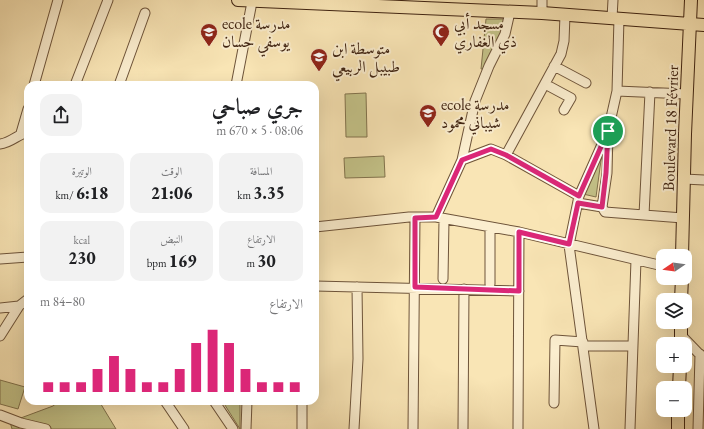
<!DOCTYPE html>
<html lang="ar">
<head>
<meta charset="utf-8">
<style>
	body { margin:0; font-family:"EB Garamond",Amiri,serif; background:#f2f2f2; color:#202124; direction:rtl; height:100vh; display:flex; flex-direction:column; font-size:15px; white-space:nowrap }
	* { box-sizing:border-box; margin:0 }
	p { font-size:13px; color:#757577 }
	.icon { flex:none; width:22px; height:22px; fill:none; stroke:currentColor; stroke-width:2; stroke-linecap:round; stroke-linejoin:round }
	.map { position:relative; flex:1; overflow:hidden; direction:ltr }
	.side { position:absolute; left:24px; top:81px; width:295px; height:324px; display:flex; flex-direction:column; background:#fff; border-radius:12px; box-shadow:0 4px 16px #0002; direction:rtl }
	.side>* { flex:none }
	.needle { width:26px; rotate:257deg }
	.buttons { position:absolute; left:656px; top:249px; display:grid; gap:8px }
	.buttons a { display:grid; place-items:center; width:36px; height:36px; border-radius:8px; background:#fff; box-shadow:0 4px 16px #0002; font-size:20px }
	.pin { position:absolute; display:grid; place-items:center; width:34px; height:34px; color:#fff; margin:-17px; border:2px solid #fff; border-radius:50%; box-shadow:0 1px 4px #0007 }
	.round { display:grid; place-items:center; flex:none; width:42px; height:42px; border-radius:12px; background:#f2f2f2 }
	.headline { display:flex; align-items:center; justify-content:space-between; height:68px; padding:0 16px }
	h1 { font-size:22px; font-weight:800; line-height:30px }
	.figures { display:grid; grid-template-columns:repeat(3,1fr); gap:6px; height:68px; padding:4px 16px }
	.figures div { display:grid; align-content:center; border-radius:10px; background:#f2f2f2; text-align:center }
	.figures b { font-size:17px; font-weight:800 }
	.figures small { font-size:11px; font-weight:400 }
	.figures p { font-size:11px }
	.chart { height:112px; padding:8px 16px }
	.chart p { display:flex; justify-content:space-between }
	.chart svg { width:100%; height:72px; margin-top:4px; stroke:#db2777; stroke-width:6 }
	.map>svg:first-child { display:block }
	.green { fill:#c4c389; stroke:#82734d }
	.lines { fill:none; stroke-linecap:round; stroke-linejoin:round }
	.minor-casing { stroke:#6e543a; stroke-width:11 }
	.major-casing { stroke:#3f2311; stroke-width:14 }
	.minor { stroke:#fbeecf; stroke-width:9 }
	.major { stroke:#f9e5b5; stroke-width:12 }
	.route-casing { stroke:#fff; stroke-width:8 }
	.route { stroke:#db2777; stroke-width:5 }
	.labels { text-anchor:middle; stroke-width:4; stroke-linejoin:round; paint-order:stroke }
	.poi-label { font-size:16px; fill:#3f2311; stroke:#fbeecf; text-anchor:start }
	.street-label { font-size:16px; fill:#3f2311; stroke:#fbeecf }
</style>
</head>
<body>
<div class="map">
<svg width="704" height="429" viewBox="0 0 704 429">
	<rect width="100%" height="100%" fill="#f9e5b5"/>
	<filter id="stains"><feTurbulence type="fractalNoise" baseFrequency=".005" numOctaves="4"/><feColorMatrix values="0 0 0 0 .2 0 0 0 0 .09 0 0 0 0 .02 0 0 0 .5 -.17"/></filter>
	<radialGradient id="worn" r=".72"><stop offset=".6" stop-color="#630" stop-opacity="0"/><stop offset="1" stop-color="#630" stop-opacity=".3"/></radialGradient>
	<path class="green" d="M 486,19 L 505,19 L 503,34 L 485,69 L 481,69 Z
		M 366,93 L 367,137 L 346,137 L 345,94 Z
		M 602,153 L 596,197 L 583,194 Z
		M 384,156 L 385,177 L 345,178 L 344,158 Z
		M 0,380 L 25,387 L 18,409 L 0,404 Z
		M 59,401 L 99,401 L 116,429 L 12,429 L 10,422 L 53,406 Z
		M 223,402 L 240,402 L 240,429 Z"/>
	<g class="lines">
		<defs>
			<path id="minor" d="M 542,13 L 542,0
				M 612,18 L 613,0
				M 554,66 L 586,83
				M 545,84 L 571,98 L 564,110
				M 34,85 L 58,0
				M 75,85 L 108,0
				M 119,85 L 145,13
				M 236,85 L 252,2
				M 617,91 L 619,18
				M 21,133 L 28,109
				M 0,144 C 11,143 18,134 28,132
				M 506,155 L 561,54 L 564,41 L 565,15
				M 462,160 L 475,101 L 489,66 L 505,34 L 510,12
				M 684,179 L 704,180
				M 578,203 L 602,207 L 605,212 L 683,218
				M 602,207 L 607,173 L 608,133
				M 644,215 L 650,92
				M 436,217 L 462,160 L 491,149 L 506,155 L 579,196
				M 315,227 L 409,217 L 436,217 L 519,232 L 663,266
				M 0,259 L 28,257
				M 443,279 L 444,220
				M 490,284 L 490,227
				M 315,286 L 519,291
				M 0,308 L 19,306
				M 681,335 L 703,358
				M 0,336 L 19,306 L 28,299
				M 584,346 L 632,346
				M 165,401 L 184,429
				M 214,401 L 233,429
				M 554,403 L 555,340 L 583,342
				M 0,415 L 21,423 L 46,429
				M 246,429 L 247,401
				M 302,429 L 302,401
				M 354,429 L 358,359 L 357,287
				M 413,429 L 415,218
				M 463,429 L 464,289
				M 518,429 L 519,232
				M 594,429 L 569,245 L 579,196 L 608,131 L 617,91 L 686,94
				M 630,429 L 636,260
				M 698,429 L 700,354"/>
			<path id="major" d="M 238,0 L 542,13 L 704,25
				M 682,256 L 685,134 L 691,0
				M 681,300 L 682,278
				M 681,344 L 681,322
				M 679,388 L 680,366
				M 678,429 L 678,410"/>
		</defs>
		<use href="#minor" class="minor-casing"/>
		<use href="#major" class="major-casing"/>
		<use href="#minor" class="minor"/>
		<use href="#major" class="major"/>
	</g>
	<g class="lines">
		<defs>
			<path id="route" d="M 608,131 L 606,173 L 602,207 L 578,203 L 569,244 L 519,232 L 519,291 L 415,287 L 415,218 L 436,217 L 462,160 L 491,149 L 506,155 L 579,196 Z"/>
		</defs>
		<use href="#route" class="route-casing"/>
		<use href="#route" class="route"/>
	</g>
	<defs>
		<symbol id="school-pin" viewBox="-11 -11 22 30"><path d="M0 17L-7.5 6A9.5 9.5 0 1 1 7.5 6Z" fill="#8f2418" stroke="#fbeecf"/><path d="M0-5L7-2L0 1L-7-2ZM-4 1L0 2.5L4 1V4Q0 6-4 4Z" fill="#fff"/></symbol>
		<symbol id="mosque-pin" viewBox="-11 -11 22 30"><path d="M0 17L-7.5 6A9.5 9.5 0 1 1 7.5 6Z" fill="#8f2418" stroke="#fbeecf"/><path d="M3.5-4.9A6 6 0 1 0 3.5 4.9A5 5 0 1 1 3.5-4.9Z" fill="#fff"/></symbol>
	</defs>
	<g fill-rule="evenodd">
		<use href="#school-pin" x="199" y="22" width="20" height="27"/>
		<use href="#mosque-pin" x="431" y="22" width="20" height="27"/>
		<use href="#school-pin" x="309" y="47" width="20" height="27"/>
		<use href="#school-pin" x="418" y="103" width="20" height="27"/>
	</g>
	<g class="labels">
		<g class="poi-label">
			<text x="222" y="29">ecole مدرسة<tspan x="222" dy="18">يوسفي حسان</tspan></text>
			<text x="454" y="29">مسجد أبي<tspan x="454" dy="18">ذي الغفاري</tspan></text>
			<text x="332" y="54">متوسطة ابن<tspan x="332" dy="18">طبيبل الربيعي</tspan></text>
			<text x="441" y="110">ecole مدرسة<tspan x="441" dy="18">شيباني محمود</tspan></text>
		</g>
		<g class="street-label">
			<text transform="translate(670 128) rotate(-88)" y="6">Boulevard 18 Février</text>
		</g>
	</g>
	<rect width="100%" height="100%" filter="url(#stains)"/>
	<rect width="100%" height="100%" fill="url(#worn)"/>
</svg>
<div class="buttons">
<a><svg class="needle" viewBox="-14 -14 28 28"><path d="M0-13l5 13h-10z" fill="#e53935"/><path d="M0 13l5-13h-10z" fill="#757577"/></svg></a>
<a><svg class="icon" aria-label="layers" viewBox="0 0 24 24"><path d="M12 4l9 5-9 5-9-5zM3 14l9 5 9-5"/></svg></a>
<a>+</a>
<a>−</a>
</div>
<div class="pin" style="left:608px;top:131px;background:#1e9e55"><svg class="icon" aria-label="arrive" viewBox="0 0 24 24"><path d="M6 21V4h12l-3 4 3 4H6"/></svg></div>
<section class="side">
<div class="headline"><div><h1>جري صباحي</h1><p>08:06 · 5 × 670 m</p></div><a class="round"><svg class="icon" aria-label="share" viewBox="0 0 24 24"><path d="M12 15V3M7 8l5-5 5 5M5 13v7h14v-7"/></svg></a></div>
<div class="figures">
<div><p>المسافة</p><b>3.35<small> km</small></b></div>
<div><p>الوقت</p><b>21:06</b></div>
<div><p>الوتيرة</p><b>6:18<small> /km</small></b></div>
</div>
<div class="figures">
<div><p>الارتفاع</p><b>30<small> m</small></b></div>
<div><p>النبض</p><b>169<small> bpm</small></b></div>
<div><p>kcal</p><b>230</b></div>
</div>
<div class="chart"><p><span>الارتفاع</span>80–84 m</p>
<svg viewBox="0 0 160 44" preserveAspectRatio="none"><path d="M5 44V38M15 44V38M25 44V38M35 44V30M45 44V22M55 44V30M65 44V38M75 44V38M85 44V30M95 44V14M105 44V6M115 44V14M125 44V30M135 44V38M145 44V38M155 44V38"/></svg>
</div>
</section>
</div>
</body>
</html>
